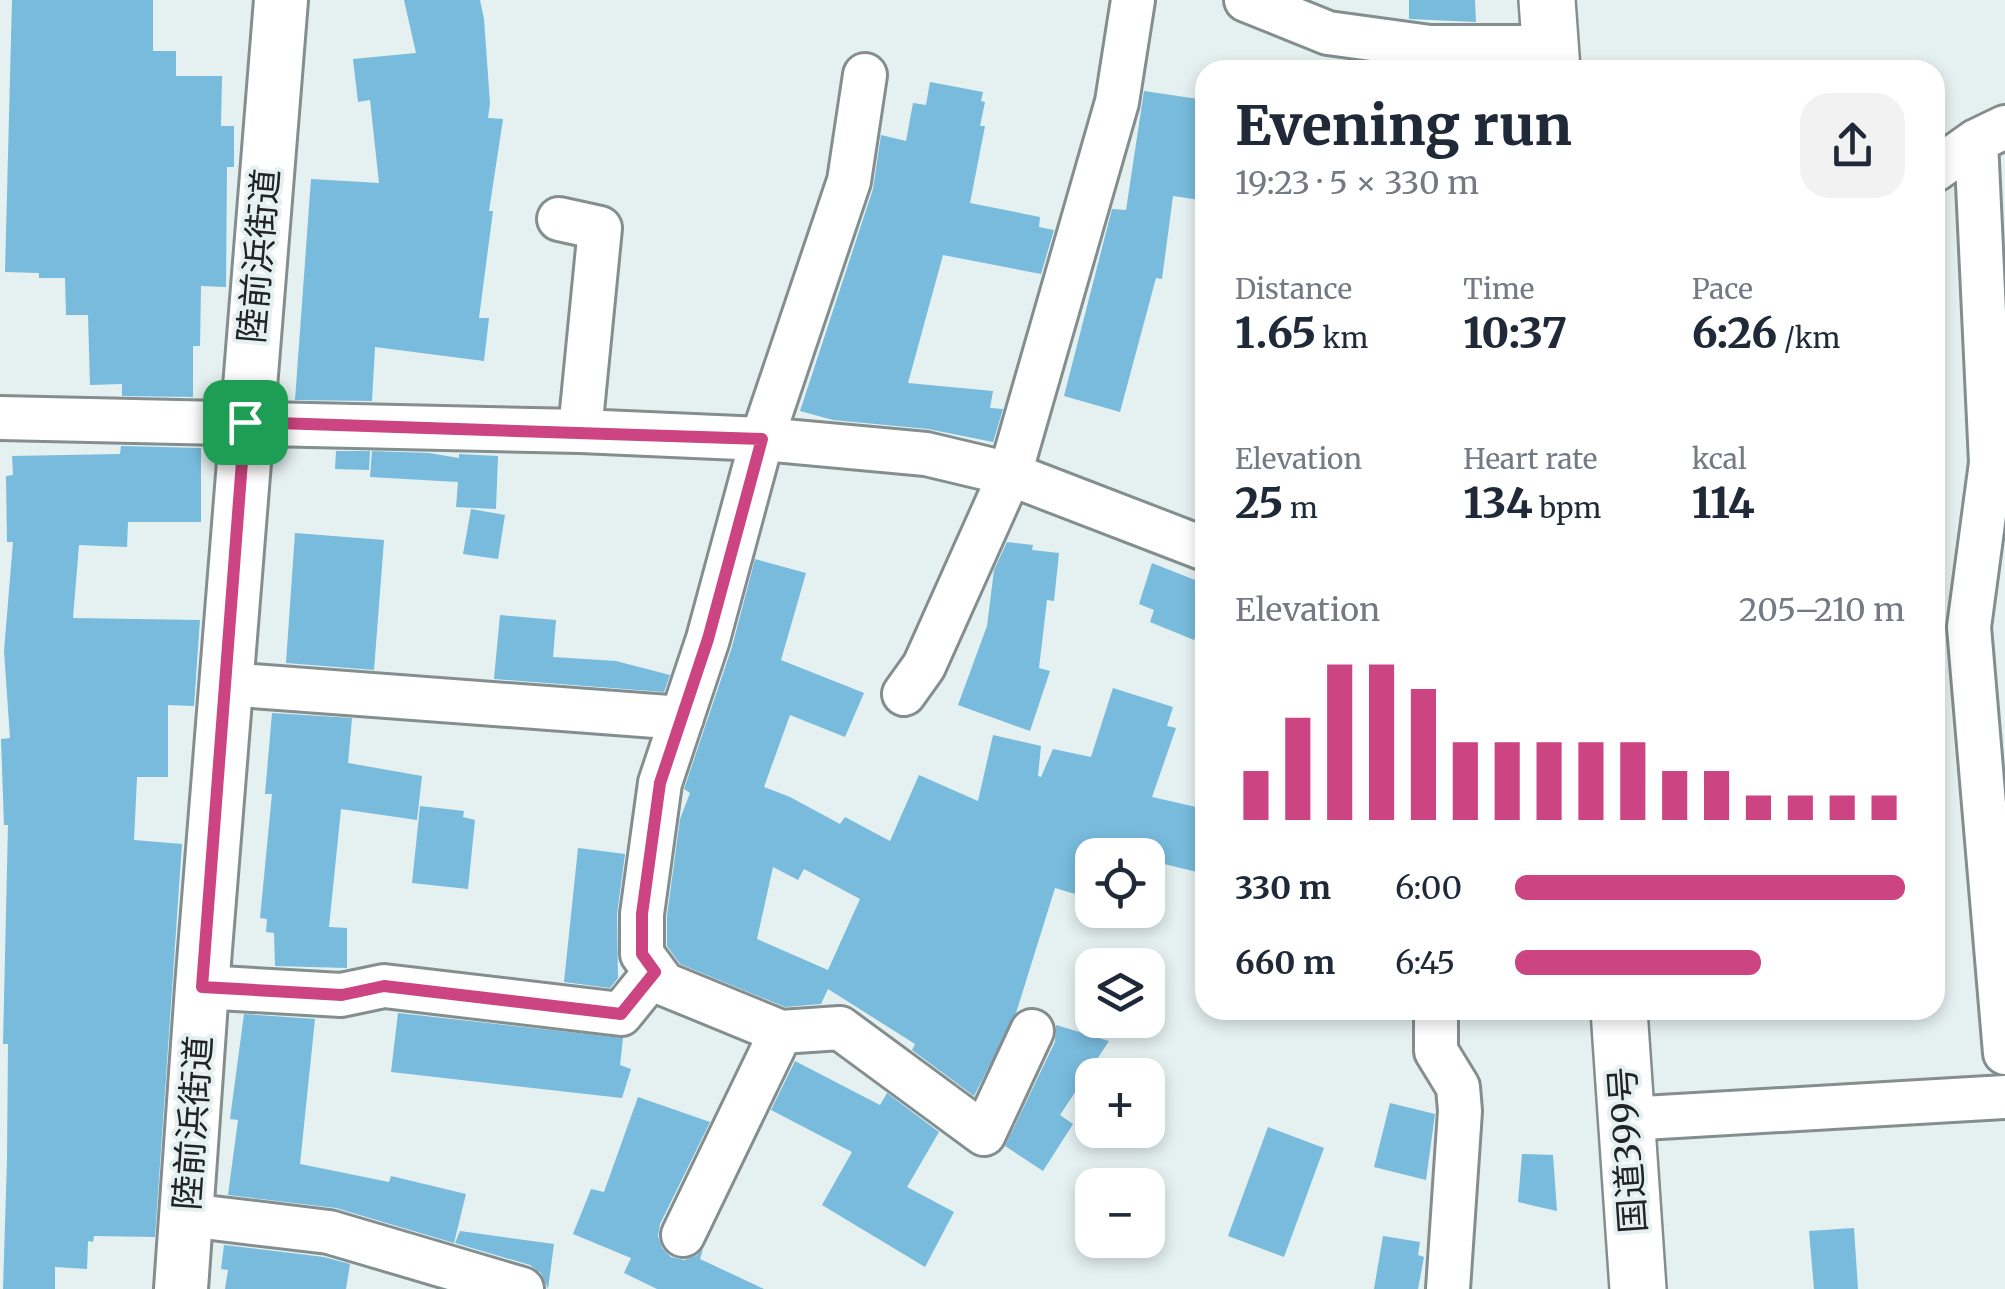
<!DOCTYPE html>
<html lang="en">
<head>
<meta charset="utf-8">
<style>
	body { margin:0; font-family:Merriweather,"Noto Sans JP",serif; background:#f2f2f3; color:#1f2937; height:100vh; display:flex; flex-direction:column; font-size:38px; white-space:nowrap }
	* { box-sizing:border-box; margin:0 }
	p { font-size:32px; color:#747a83 }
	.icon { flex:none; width:55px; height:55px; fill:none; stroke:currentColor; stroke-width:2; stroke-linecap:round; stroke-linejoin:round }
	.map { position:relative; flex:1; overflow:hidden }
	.details { position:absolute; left:1195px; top:60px; width:750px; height:960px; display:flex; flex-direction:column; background:#fff; border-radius:30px; box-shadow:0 5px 15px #0003 }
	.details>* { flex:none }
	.buttons { position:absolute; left:1075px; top:838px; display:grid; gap:20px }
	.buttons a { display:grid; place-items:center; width:90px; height:90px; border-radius:20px; background:#fff; box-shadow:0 5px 15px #0003; font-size:50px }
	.pin { position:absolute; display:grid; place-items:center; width:85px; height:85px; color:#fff; margin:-42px; border-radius:20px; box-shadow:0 5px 15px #0006 }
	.round { display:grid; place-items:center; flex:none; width:105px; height:105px; border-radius:30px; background:#f2f2f3 }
	.overview { display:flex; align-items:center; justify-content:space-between; height:170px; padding:0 40px }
	h1 { font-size:55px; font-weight:800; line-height:75px }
	.metrics { display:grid; grid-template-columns:repeat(3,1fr); gap:15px; height:170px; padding:10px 40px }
	.metrics div { display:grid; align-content:center }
	.metrics b { font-size:42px; font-weight:800 }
	.metrics small { font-size:28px; font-weight:400 }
	.metrics p { font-size:28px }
	.chart { height:280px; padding:20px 40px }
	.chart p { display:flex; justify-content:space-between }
	.chart svg { width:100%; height:180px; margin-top:10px; stroke:#cc4481; stroke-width:6 }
	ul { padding:0 40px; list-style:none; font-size:32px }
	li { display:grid; grid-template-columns:160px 120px 1fr; align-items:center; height:75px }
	li i { height:25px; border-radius:12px; background:#cc4481 }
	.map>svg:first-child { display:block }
	.building { fill:#78bbdc; fill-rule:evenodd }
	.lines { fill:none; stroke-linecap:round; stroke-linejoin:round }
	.minor-casing { stroke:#848e8e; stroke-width:48 }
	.tertiary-casing { stroke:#848e8e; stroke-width:58 }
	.trunk-casing { stroke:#848e8e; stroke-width:60 }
	.minor { stroke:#fff; stroke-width:42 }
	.tertiary { stroke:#fff; stroke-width:52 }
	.trunk { stroke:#fff; stroke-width:55 }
	.route-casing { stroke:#fff; stroke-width:20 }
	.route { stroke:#cc4481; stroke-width:12 }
	.labels { text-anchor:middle; stroke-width:8; stroke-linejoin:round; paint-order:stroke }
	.street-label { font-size:35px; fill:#202424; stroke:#e5f0f1 }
</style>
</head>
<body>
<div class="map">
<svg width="2005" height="1289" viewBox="0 0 2005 1289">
	<rect width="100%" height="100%" fill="#e5f0f1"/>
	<path class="building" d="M 12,0 L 153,0 L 153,51 L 176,51 L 176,76 L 222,76 L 221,126 L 234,126 L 234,167 L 227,167 L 226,287 L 201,286 L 200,346 L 193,346 L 193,397 L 122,396 L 122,384 L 90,385 L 88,315 L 66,315 L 65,278 L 39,278 L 39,273 L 5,272 Z
		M 404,0 L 480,0 L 484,19 L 490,103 L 488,118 L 503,119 L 489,211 L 493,211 L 479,318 L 489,318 L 484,361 L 375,347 L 372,401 L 295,400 L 311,179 L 379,183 L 370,100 L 358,102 L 353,59 L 416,53 Z
		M 1409,0 L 1475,0 L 1476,22 L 1409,19 Z
		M 930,82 L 983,92 L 981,101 L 985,102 L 980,126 L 985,126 L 970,203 L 1040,217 L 1039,227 L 1054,230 L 1041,274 L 943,255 L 908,383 L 993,391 L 990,408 L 1003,409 L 993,442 L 928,429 L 833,420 L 800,411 L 873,189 L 881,135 L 906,141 L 913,103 L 926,105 Z
		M 1144,91 L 1205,100 L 1205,162 L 1200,200 L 1173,196 L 1162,279 L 1156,278 L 1120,412 L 1064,396 L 1112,209 L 1126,210 Z
		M 121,446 L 201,448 L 201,522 L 128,522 L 127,547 L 79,545 L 73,618 L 200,620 L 194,706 L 168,705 L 168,777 L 137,777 L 134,840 L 182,844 L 155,1237 L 94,1236 L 93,1242 L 88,1241 L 87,1269 L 55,1267 L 55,1289 L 3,1289 L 7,1160 L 8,1044 L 3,1044 L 8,825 L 4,825 L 1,739 L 10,738 L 4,651 L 13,542 L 7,542 L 6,476 L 13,475 L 12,456 L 120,454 Z
		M 336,451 L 370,451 L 369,470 L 335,469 Z
		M 372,451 L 429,453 L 459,458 L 459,454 L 498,456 L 496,509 L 456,507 L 458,482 L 370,477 Z
		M 471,509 L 505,515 L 498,559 L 463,554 Z
		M 295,533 L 384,540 L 374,670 L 286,663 Z
		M 1007,542 L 1033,545 L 1032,550 L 1059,553 L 1054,601 L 1047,600 L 1039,668 L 1050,671 L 1030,731 L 958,705 L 987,626 L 994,570 Z
		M 755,559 L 806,573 L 781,660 L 864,693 L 845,737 L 790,715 L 764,787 L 790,797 L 840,824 L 845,817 L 890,841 L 919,775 L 978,801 L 993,735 L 1041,746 L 1038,776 L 1041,777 L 1053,749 L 1091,757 L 1113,688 L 1173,707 L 1167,726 L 1176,728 L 1152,797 L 1205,809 L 1201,873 L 1148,860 L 1148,855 L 1123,855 L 1092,848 L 1092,899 L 1055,888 L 1016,1013 L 974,1096 L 912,1050 L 915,1044 L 828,989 L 821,1004 L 785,1007 L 680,964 L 667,946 L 667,916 L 680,819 L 690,793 L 684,789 L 732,647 ZM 773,867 L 798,880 L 804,869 L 860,899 L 828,970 L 757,939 Z
		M 1152,563 L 1205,584 L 1205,612 L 1194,640 L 1150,622 L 1154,610 L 1139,604 Z
		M 500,615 L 556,620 L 553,657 L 616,661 L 670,675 L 664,692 L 494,679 Z
		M 272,713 L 352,718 L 348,763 L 422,776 L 417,820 L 341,809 L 329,927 L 347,928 L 347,968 L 275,966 L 274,933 L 266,932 L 267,919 L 260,918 L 272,794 L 265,794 Z
		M 420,806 L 464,811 L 463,817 L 475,820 L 468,889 L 412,883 Z
		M 578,848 L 625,854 L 617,914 L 618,978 L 610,988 L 564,982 Z
		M 398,1013 L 623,1038 L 620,1065 L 631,1069 L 622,1098 L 391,1072 Z
		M 244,1014 L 315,1019 L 300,1164 L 389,1182 L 391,1176 L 466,1194 L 454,1243 L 336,1208 L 228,1195 L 238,1120 L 230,1119 Z
		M 1056,1025 L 1109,1041 L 1060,1115 L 1073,1124 L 1043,1171 L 1005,1146 L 1055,1042 Z
		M 795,1061 L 880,1105 L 887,1093 L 939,1132 L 907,1187 L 954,1212 L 925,1267 L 822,1205 L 852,1152 L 771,1110 Z
		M 638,1097 L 710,1122 L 660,1224 L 658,1236 L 662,1248 L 671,1257 L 684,1260 L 696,1256 L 703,1249 L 700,1259 L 764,1289 L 657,1289 L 624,1273 L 631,1258 L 573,1234 L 591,1189 L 604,1192 Z
		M 1390,1103 L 1435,1114 L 1426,1180 L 1374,1167 Z
		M 1268,1127 L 1324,1148 L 1284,1257 L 1228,1236 Z
		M 1522,1154 L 1553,1155 L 1557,1211 L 1518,1202 Z
		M 1854,1228 L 1858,1289 L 1814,1289 L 1809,1231 Z
		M 460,1231 L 554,1244 L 548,1289 L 541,1273 L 530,1265 L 455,1243 Z
		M 1383,1236 L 1420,1242 L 1418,1255 L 1424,1257 L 1418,1289 L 1374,1289 Z
		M 224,1245 L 324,1257 L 350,1264 L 346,1289 L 225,1289 L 228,1270 L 221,1269 Z"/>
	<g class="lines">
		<defs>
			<path id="minor" d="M 1246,0 L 1328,33 L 1430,47 L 1550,47
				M 865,75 L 849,181 L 762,439 L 708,639 L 660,783 L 642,914 L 642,954 L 664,984 L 781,1032 L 840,1028 L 984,1134 L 1032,1031
				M 1976,141 L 1991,463 L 1969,627 L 2005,1053
				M 1935,170 L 1976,141 L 2005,127
				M 559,219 L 600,228 L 580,431
				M 0,418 L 580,431 L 762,439 L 926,454 L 1010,474 L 1205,549
				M 225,684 L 682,718
				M 904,694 L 924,666 L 1010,474 L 1117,102 L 1133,0
				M 202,987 L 341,995 L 384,986 L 621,1014 L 655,972
				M 1436,1010 L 1436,1051 L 1458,1087 L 1460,1111 L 1448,1289
				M 1626,1119 L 2005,1097
				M 187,1215 L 329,1232 L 522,1289
				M 683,1235 L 781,1032"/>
			<path id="tertiary" d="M 181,1289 L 202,987 L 281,0"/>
			<path id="trunk" d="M 1547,0 L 1552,70
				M 1619,1010 L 1638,1289"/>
		</defs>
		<use href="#minor" class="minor-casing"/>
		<use href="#tertiary" class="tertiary-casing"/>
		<use href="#trunk" class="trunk-casing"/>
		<use href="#minor" class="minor"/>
		<use href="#tertiary" class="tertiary"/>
		<use href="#trunk" class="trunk"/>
	</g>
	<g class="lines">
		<defs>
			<path id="route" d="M 245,422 L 762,439 L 708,639 L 660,783 L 642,914 L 642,954 L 655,972 L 621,1014 L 384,986 L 342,995 L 202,987 Z"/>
		</defs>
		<use href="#route" class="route-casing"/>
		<use href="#route" class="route"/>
	</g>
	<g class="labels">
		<g class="street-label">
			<text transform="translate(259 256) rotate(-85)" y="12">陸前浜街道</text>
			<text transform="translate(193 1123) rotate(-86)" y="12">陸前浜街道</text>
			<text transform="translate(1628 1150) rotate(-94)" y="12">国道399号</text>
		</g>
	</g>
</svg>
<div class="buttons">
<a><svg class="icon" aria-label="locate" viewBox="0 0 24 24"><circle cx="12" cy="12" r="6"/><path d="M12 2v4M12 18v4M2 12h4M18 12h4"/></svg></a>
<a><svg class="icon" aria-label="layers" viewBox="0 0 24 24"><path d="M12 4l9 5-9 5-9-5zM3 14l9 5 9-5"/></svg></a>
<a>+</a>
<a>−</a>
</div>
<div class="pin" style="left:245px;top:422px;background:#1e9e55"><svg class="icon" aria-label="arrive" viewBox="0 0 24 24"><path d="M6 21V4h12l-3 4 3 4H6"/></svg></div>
<section class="details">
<div class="overview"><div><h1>Evening run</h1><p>19:23 · 5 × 330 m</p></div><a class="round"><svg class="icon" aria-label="share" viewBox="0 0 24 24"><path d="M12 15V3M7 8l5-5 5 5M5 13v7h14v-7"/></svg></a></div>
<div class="metrics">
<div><p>Distance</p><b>1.65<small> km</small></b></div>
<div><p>Time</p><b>10:37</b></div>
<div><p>Pace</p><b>6:26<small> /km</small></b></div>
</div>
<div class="metrics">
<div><p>Elevation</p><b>25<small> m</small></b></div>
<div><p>Heart rate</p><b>134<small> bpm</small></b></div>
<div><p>kcal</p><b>114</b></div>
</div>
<div class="chart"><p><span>Elevation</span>205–210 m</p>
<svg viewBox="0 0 160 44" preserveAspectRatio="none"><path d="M5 44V32M15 44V19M25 44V6M35 44V6M45 44V12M55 44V25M65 44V25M75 44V25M85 44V25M95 44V25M105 44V32M115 44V32M125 44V38M135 44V38M145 44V38M155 44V38"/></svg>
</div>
<ul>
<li><b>330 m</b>6:00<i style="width:100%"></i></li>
<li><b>660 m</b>6:45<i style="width:63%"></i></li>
</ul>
</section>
</div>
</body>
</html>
